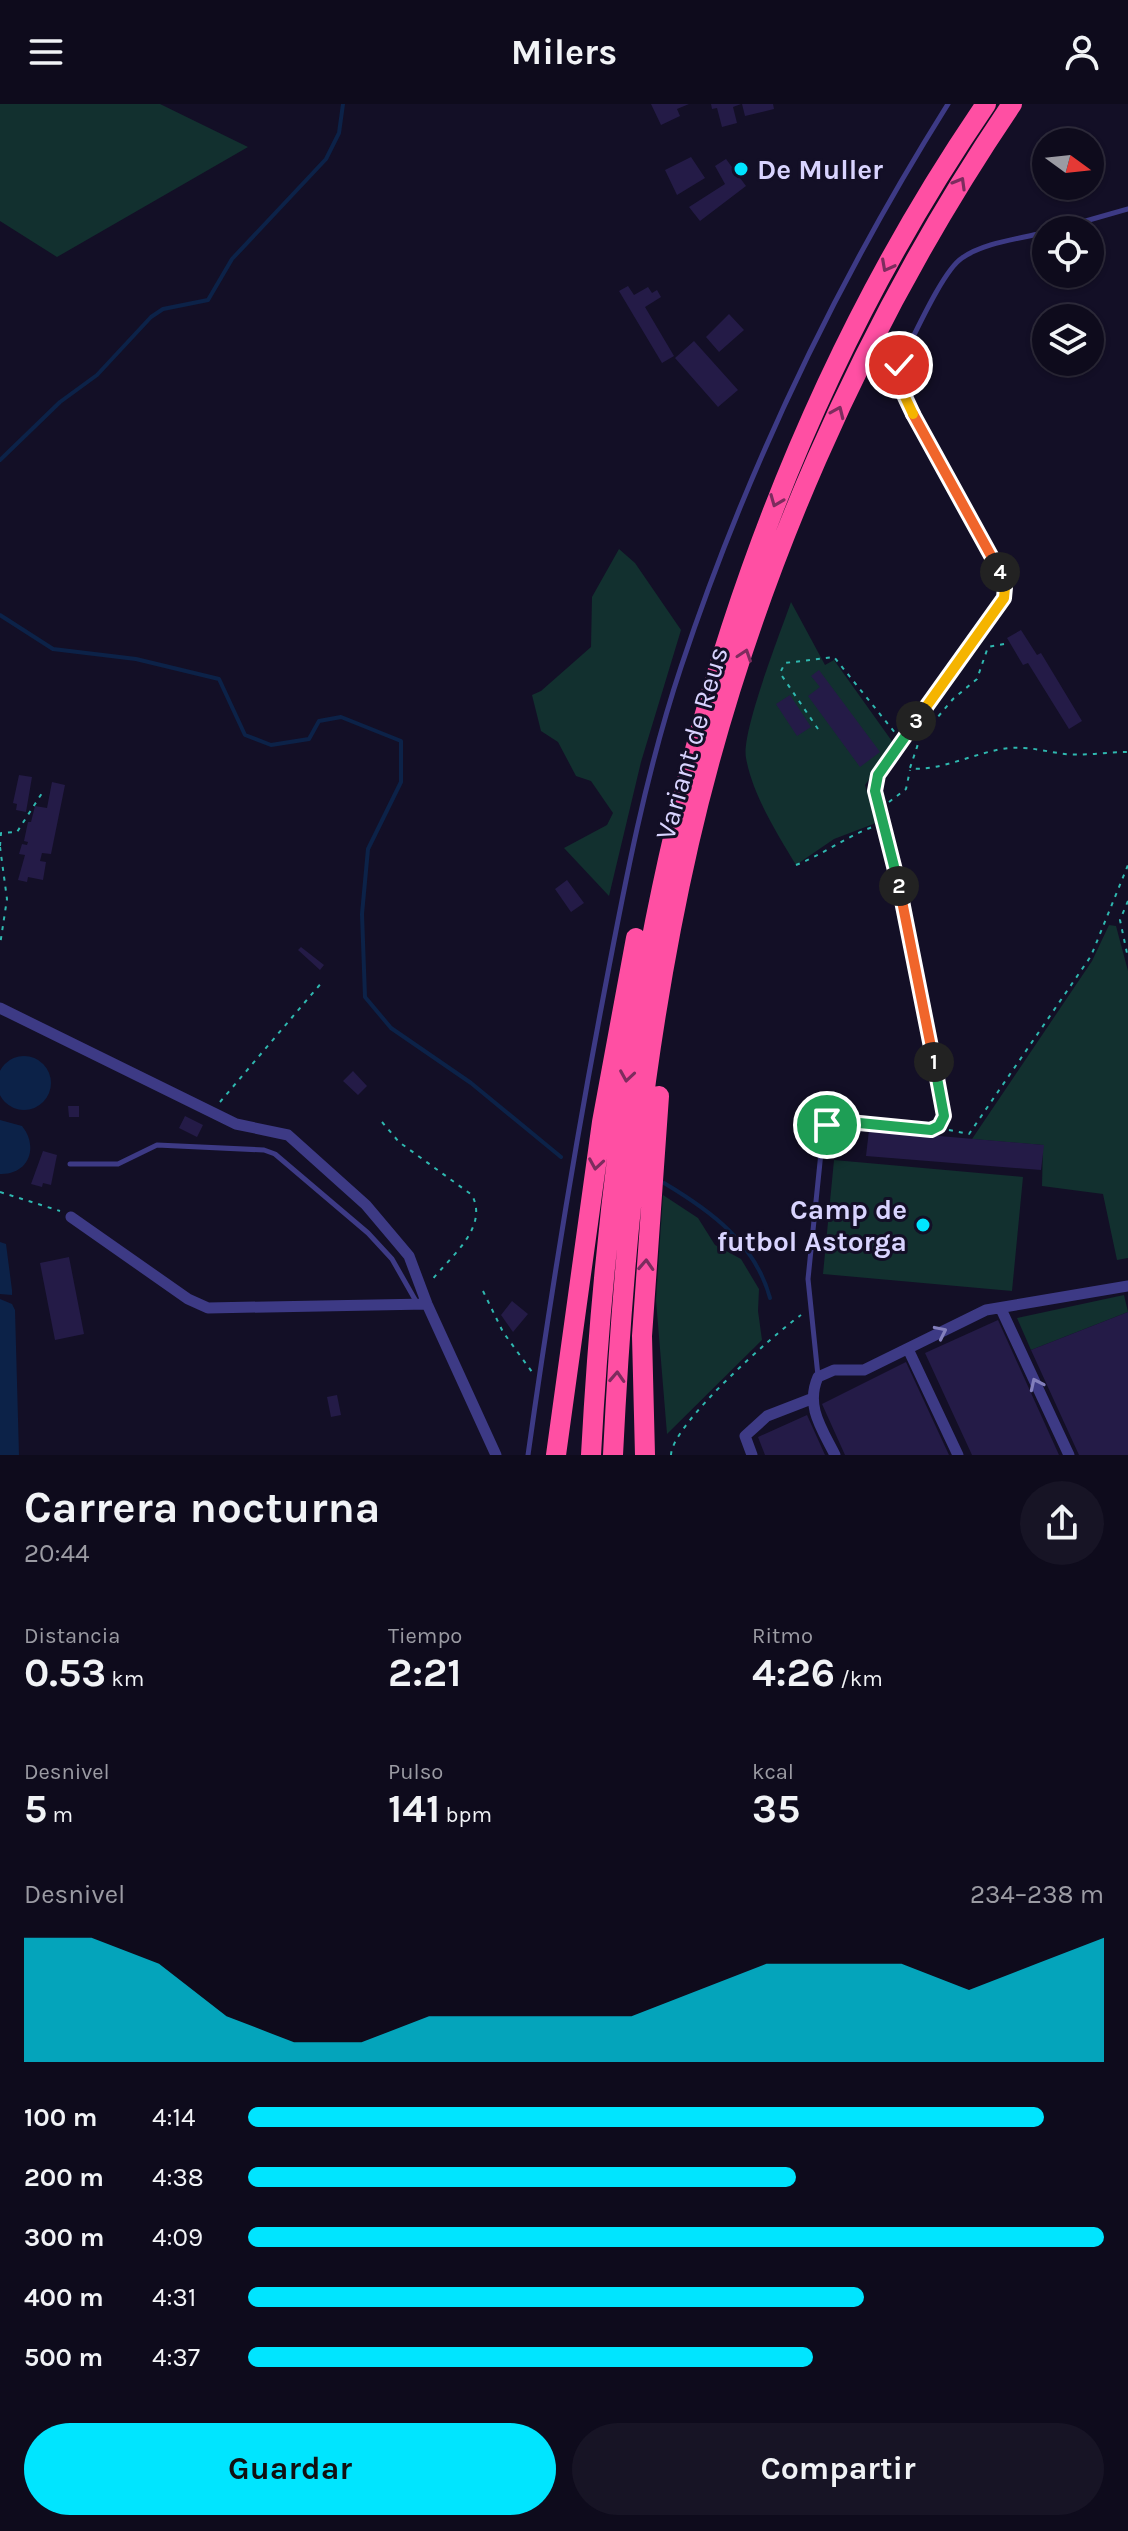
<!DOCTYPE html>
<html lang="es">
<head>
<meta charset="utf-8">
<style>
	body { margin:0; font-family:Karla,sans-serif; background:#171425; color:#f1f3f6; height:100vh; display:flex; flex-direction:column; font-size:30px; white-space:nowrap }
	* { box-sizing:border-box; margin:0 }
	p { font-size:26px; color:#9b9ba3 }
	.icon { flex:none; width:44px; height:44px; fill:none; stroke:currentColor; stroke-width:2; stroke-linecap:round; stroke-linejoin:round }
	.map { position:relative; height:1351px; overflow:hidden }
	.sheet { display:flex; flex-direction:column; background:#0e0b1c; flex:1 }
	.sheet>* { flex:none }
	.needle { width:52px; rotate:105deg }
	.controls { position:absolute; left:1032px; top:24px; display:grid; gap:16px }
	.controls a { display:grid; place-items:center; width:72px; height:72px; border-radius:50%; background:#0e0b1c; box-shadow:0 2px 6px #0004,0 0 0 2px #2e2b3b; font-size:40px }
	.pin { position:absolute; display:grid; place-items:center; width:68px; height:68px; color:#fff; margin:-34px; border:4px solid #fff; border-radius:50%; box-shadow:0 2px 8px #0007 }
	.km { position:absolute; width:40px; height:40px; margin:-20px; border-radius:50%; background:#222; color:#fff; font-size:22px; line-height:40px; text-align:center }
	.round { display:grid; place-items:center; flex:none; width:84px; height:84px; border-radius:42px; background:#171425 }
	.head { display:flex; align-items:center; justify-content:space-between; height:136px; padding:0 24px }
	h1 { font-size:44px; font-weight:700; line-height:60px }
	.figures { display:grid; grid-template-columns:repeat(3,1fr); gap:12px; height:136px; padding:8px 24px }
	.figures div { display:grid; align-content:center }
	.figures b { font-size:40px; font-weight:700 }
	.figures small { font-size:22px; font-weight:400 }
	.figures p { font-size:22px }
	.chart { height:224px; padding:16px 24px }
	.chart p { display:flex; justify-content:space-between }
	.chart svg { width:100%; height:144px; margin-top:8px; fill:#00e5ff; opacity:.7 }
	.cta { display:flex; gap:16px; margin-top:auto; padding:16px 24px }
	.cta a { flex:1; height:92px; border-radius:48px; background:#00e5ff; color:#111; font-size:32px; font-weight:700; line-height:92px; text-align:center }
	.cta a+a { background:#171425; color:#f1f3f6 }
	ul { padding:0 24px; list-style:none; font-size:26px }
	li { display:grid; grid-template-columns:128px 96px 1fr; align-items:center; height:60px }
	li i { height:20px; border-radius:10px; background:#00e5ff }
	header { display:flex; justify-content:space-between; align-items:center; height:104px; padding:0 24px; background:#0e0b1c; font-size:36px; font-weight:700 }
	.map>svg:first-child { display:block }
	.green { fill:#12302f }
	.water { fill:#0c2248 }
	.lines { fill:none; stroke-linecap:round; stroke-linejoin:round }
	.stream { stroke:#0c2248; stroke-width:4 }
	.building { fill:#241b47 }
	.path { stroke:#2fb8b0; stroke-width:2; stroke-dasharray:4 6; stroke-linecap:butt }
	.lane { stroke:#3d3a85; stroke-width:5 }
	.street { stroke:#3d3a85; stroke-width:11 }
	.highway { stroke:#ff4fa3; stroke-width:20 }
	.oneway { stroke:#7d2c5e }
	.oneway2 { stroke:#837fbc }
	.split-1-casing { stroke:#fff; stroke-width:16 }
	.split-2-casing { stroke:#fff; stroke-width:16 }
	.split-3-casing { stroke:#fff; stroke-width:16 }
	.split-4-casing { stroke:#fff; stroke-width:16 }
	.split-5-casing { stroke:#fff; stroke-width:16 }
	.split-6-casing { stroke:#fff; stroke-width:16 }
	.split-1 { stroke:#22a559; stroke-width:10 }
	.split-2 { stroke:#f0652b; stroke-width:10 }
	.split-3 { stroke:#22a559; stroke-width:10 }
	.split-4 { stroke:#f5b400; stroke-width:10 }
	.split-5 { stroke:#f0652b; stroke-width:10 }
	.split-6 { stroke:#f5b400; stroke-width:10 }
	.poi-dot { fill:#00e5ff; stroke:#130f26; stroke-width:3 }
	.labels { text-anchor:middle; stroke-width:6; stroke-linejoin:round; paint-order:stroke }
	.poi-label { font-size:28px; font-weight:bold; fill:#d9d4ff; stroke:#130f26; text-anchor:start }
	.street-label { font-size:28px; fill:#d9d4ff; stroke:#130f26 }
</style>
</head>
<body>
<header><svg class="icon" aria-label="menu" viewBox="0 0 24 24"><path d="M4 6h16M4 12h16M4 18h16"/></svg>Milers<svg class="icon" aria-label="person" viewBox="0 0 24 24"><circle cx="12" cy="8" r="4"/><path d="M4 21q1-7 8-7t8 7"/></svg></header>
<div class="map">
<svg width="1128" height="1351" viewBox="0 0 1128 1351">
	<rect width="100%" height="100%" fill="#130f26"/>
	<path class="green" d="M 0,0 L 160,0 L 248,43 L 57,153 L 0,117 Z
		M 619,445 L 635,459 L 681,526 L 641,658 L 609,792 L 564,744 L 607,721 L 613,709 L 591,677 L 576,672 L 558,638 L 541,627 L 532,591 L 541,587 L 591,543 L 592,493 Z
		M 791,498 L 825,561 L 834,556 L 894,640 L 865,681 L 876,719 L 834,735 L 796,761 C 777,729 753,692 746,654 C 741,628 781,527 791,498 Z
		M 1109,821 L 1116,822 L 1128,867 L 1128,1154 L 1117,1156 L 1103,1090 L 1042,1082 L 1043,1041 L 972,1035 L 1092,857 Z
		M 834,1056 L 1023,1073 L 1012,1187 L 823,1170 Z
		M 663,1091 L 698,1114 L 715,1141 L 741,1155 L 759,1185 L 758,1207 L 762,1236 L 667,1330 L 656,1196 Z
		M 1124,1191 L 1128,1208 L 1031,1246 L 1017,1214 Z"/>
	<path class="water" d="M-3 979a27 27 0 1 1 54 0a27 27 0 1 1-54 0Z
		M 0,1016 L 22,1022 C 39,1043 29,1071 0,1070 Z
		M 0,1138 L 6,1140 L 12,1186 L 12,1191 L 0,1190 Z
		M 0,1195 L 12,1200 L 15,1206 L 19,1351 L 0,1351 Z"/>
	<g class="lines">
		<path class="stream" d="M 0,356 L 60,298 L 97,271 L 151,213 L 163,205 L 208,196 L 232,155 L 326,55 L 339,29 L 343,0
			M 0,511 L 53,545 L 136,555 L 219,575 L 245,631 L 271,641 L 309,635 L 319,617 L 341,613 L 401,637 L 401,678 L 368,745 L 362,810 L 365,893 L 391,924 L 471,979 L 561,1053
			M 664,1079 C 711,1107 755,1139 770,1194"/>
	</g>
	<path class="building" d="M 651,0 L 689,0 L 677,5 L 680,12 L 661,21 Z
		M 711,0 L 741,0 L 733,3 L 737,19 L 722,23 L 717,4 L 712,5 Z
		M 742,0 L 773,0 L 774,5 L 745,12 Z
		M 691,53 L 705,74 L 677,91 L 665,66 Z
		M 726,55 L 746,82 L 700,117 L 689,103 L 725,80 L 715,62 Z
		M 628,182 L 634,191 L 648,183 L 652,189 L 657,186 L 661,193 L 645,203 L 674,252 L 662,259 L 619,187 Z
		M 729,210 L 744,226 L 719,248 L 706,233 Z
		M 694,237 L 738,286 L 718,303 L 675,254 Z
		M 1021,526 L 1037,551 L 1041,549 L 1082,617 L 1069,625 L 1028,559 L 1023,561 L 1007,534 Z
		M 819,566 L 880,648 L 860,663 L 808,592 L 820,583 L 811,572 Z
		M 790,591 L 811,623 L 797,632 L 776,600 Z
		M 19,671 L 32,673 L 26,708 L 16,706 L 17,700 L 13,699 Z
		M 52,678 L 65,681 L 51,750 L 42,749 L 40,757 L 46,758 L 43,776 L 28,773 L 27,778 L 18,776 L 25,751 L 19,750 L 22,740 L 27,741 L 28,738 L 24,737 L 28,718 L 31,718 L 35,702 L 47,704 Z
		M 567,776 L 584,799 L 571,808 L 555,785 Z
		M 301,843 L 324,861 L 320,866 L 298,846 Z
		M 353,967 L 367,982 L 358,991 L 343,977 Z
		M 68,1002 L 79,1002 L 79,1013 L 69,1013 Z
		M 185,1012 L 203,1021 L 197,1033 L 179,1024 Z
		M 869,1026 L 1044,1041 L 1041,1066 L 866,1052 Z
		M 43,1047 L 57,1051 L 51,1081 L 43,1079 L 42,1083 L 31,1080 Z
		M 69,1153 L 84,1230 L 55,1236 L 40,1159 Z
		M 512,1197 L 528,1210 L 513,1228 L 501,1211 Z
		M 1128,1208 L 1128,1351 L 1079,1351 L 1031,1246 Z
		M 998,1216 L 1059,1351 L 972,1351 L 925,1249 Z
		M 906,1258 L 949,1351 L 845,1351 L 822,1300 Z
		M 337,1291 L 341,1311 L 331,1313 L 327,1293 Z
		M 807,1311 L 825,1351 L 765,1351 L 758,1333 Z"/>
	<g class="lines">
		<path class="path" d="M 1004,540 L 988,543 L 977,575 L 953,595 L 920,634 L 910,664 C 937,669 978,647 1009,644 C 1030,643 1039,646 1058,649 C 1080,653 1106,648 1128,648
			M 818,625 L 780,569 L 785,559 L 834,553 L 896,630
			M 889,698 L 906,685 L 910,666
			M 0,742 L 1,729 L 17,728 L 44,686
			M 0,743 L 7,795 L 0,841
			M 796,761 C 824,750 847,732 875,722
			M 1128,797 L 1120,816 L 1128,854
			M 220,998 L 323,877
			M 382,1018 L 399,1038 L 472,1091 C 489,1124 450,1153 431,1177
			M 949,1026 L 969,1030 L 1091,852 L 1128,761
			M 0,1088 L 60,1107
			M 483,1187 L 503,1228 L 532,1268
			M 671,1351 C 672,1320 773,1231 801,1211"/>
		<path class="lane" d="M 1054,126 L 1128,105
			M 70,1060 L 118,1060 L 157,1041 L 264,1046 L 275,1050 L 368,1129 L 392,1155 L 417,1199
			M 818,1272 L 808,1175 L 823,1029 L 827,1021 L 839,1017 L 931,1026 L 939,1022 L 944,1012 L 892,749 L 875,687 L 878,671 L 1004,494 L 1002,472 L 906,298 L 898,278 L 899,261 C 912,237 942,167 962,154 C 985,138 1020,135 1046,128
			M 528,1351 C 549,1202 573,1053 601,905 C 623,789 644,674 681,563 C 747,364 837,177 948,0"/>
		<path class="street" d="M 0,904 L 236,1020 L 288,1031 L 366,1101 L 409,1152 L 427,1200 L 496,1351
			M 71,1113 L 188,1195 L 208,1204 L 427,1200
			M 1001,1205 L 1069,1351
			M 908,1245 L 958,1351
			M 752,1351 L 745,1332 L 767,1312 L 811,1295
			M 835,1351 C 822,1325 805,1302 818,1273 L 834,1266 L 864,1266 L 986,1206 L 1128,1182"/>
		<path class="highway" d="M 556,1351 L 602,1018 L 636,834
			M 591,1351 C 617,871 710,403 986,0
			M 613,1351 C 623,1146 643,940 689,739 C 749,479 862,221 1012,0
			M 645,1351 L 642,1232 L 659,992"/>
	</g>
	<defs><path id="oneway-chevron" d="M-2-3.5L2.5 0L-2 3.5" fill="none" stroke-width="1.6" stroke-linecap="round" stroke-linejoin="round" transform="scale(2)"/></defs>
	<g class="oneway">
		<use href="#oneway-chevron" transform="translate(960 79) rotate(-60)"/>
		<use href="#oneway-chevron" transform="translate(887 162) rotate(118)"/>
		<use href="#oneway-chevron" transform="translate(838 308) rotate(-66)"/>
		<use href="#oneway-chevron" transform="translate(776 397) rotate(112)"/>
		<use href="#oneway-chevron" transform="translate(745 551) rotate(-71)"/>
		<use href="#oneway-chevron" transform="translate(627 972) rotate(99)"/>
		<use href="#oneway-chevron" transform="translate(596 1060) rotate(99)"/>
		<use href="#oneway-chevron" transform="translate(646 1161) rotate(-87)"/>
		<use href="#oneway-chevron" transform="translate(617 1273) rotate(-87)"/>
	</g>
	<g class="oneway2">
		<use href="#oneway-chevron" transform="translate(941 1228) rotate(-26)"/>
		<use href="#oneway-chevron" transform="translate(1036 1280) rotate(-115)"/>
	</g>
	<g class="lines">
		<defs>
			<path id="split-1" d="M 827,1021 L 839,1017 L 931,1026 L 939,1022 L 944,1012 L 934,958"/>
			<path id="split-2" d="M 899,782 L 934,958"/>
			<path id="split-3" d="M 899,782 L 875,687 L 878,671 L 916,617"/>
			<path id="split-4" d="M 916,617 L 1004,494 L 1005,483 L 1000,468"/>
			<path id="split-5" d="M 913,310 L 1000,468"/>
			<path id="split-6" d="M 899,261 L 898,278 L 913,310"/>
		</defs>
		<use href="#split-1" class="split-1-casing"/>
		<use href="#split-2" class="split-2-casing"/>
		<use href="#split-3" class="split-3-casing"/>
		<use href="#split-4" class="split-4-casing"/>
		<use href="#split-5" class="split-5-casing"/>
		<use href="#split-6" class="split-6-casing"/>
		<use href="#split-1" class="split-1"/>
		<use href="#split-2" class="split-2"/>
		<use href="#split-3" class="split-3"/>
		<use href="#split-4" class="split-4"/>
		<use href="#split-5" class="split-5"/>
		<use href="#split-6" class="split-6"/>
	</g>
	<g class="poi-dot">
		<circle cx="741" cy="65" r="8"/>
		<circle cx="923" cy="1121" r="8"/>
	</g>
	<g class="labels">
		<g class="poi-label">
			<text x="757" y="75">De Muller</text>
			<text x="907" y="1115" text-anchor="end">Camp de<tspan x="907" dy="32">futbol Astorga</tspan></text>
		</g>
		<g class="street-label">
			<text transform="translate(691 639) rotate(-74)" y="10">Variant de Reus</text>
		</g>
	</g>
</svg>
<div class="controls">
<a><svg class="needle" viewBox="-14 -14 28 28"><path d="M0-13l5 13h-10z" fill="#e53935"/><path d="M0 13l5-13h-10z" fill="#9b9ba3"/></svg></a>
<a><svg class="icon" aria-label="locate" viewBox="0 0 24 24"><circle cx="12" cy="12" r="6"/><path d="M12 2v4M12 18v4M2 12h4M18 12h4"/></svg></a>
<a><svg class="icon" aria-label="layers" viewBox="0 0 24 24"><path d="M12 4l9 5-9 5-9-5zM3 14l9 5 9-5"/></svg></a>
</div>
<div class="pin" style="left:827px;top:1021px;background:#1e9e55"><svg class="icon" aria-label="arrive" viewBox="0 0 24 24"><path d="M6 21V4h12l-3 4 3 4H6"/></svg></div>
<div class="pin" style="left:899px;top:261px;background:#d93025"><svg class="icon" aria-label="check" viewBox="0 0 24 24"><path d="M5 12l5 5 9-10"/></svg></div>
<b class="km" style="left:934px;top:958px">1</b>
<b class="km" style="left:899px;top:782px">2</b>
<b class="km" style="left:916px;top:617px">3</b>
<b class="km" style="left:1000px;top:468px">4</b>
</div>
<section class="sheet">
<div class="head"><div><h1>Carrera nocturna</h1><p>20:44</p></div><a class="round"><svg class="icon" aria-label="share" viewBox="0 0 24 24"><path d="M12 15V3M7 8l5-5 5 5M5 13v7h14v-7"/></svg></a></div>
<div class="figures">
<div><p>Distancia</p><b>0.53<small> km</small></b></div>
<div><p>Tiempo</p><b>2:21</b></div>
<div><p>Ritmo</p><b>4:26<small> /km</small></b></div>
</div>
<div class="figures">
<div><p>Desnivel</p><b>5<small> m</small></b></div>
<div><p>Pulso</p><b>141<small> bpm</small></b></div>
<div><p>kcal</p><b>35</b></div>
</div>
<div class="chart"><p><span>Desnivel</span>234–238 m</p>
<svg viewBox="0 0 160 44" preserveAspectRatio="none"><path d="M0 44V6L10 6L20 14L30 30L40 38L50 38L60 30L70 30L80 30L90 30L100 22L110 14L120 14L130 14L140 22L150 14L160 6V44z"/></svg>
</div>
<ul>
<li><b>100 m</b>4:14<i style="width:93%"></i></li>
<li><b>200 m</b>4:38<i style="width:64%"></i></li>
<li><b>300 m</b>4:09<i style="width:100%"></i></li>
<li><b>400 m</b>4:31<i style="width:72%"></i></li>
<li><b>500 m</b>4:37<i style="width:66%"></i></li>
</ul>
<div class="cta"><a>Guardar</a><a>Compartir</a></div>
</section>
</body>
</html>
